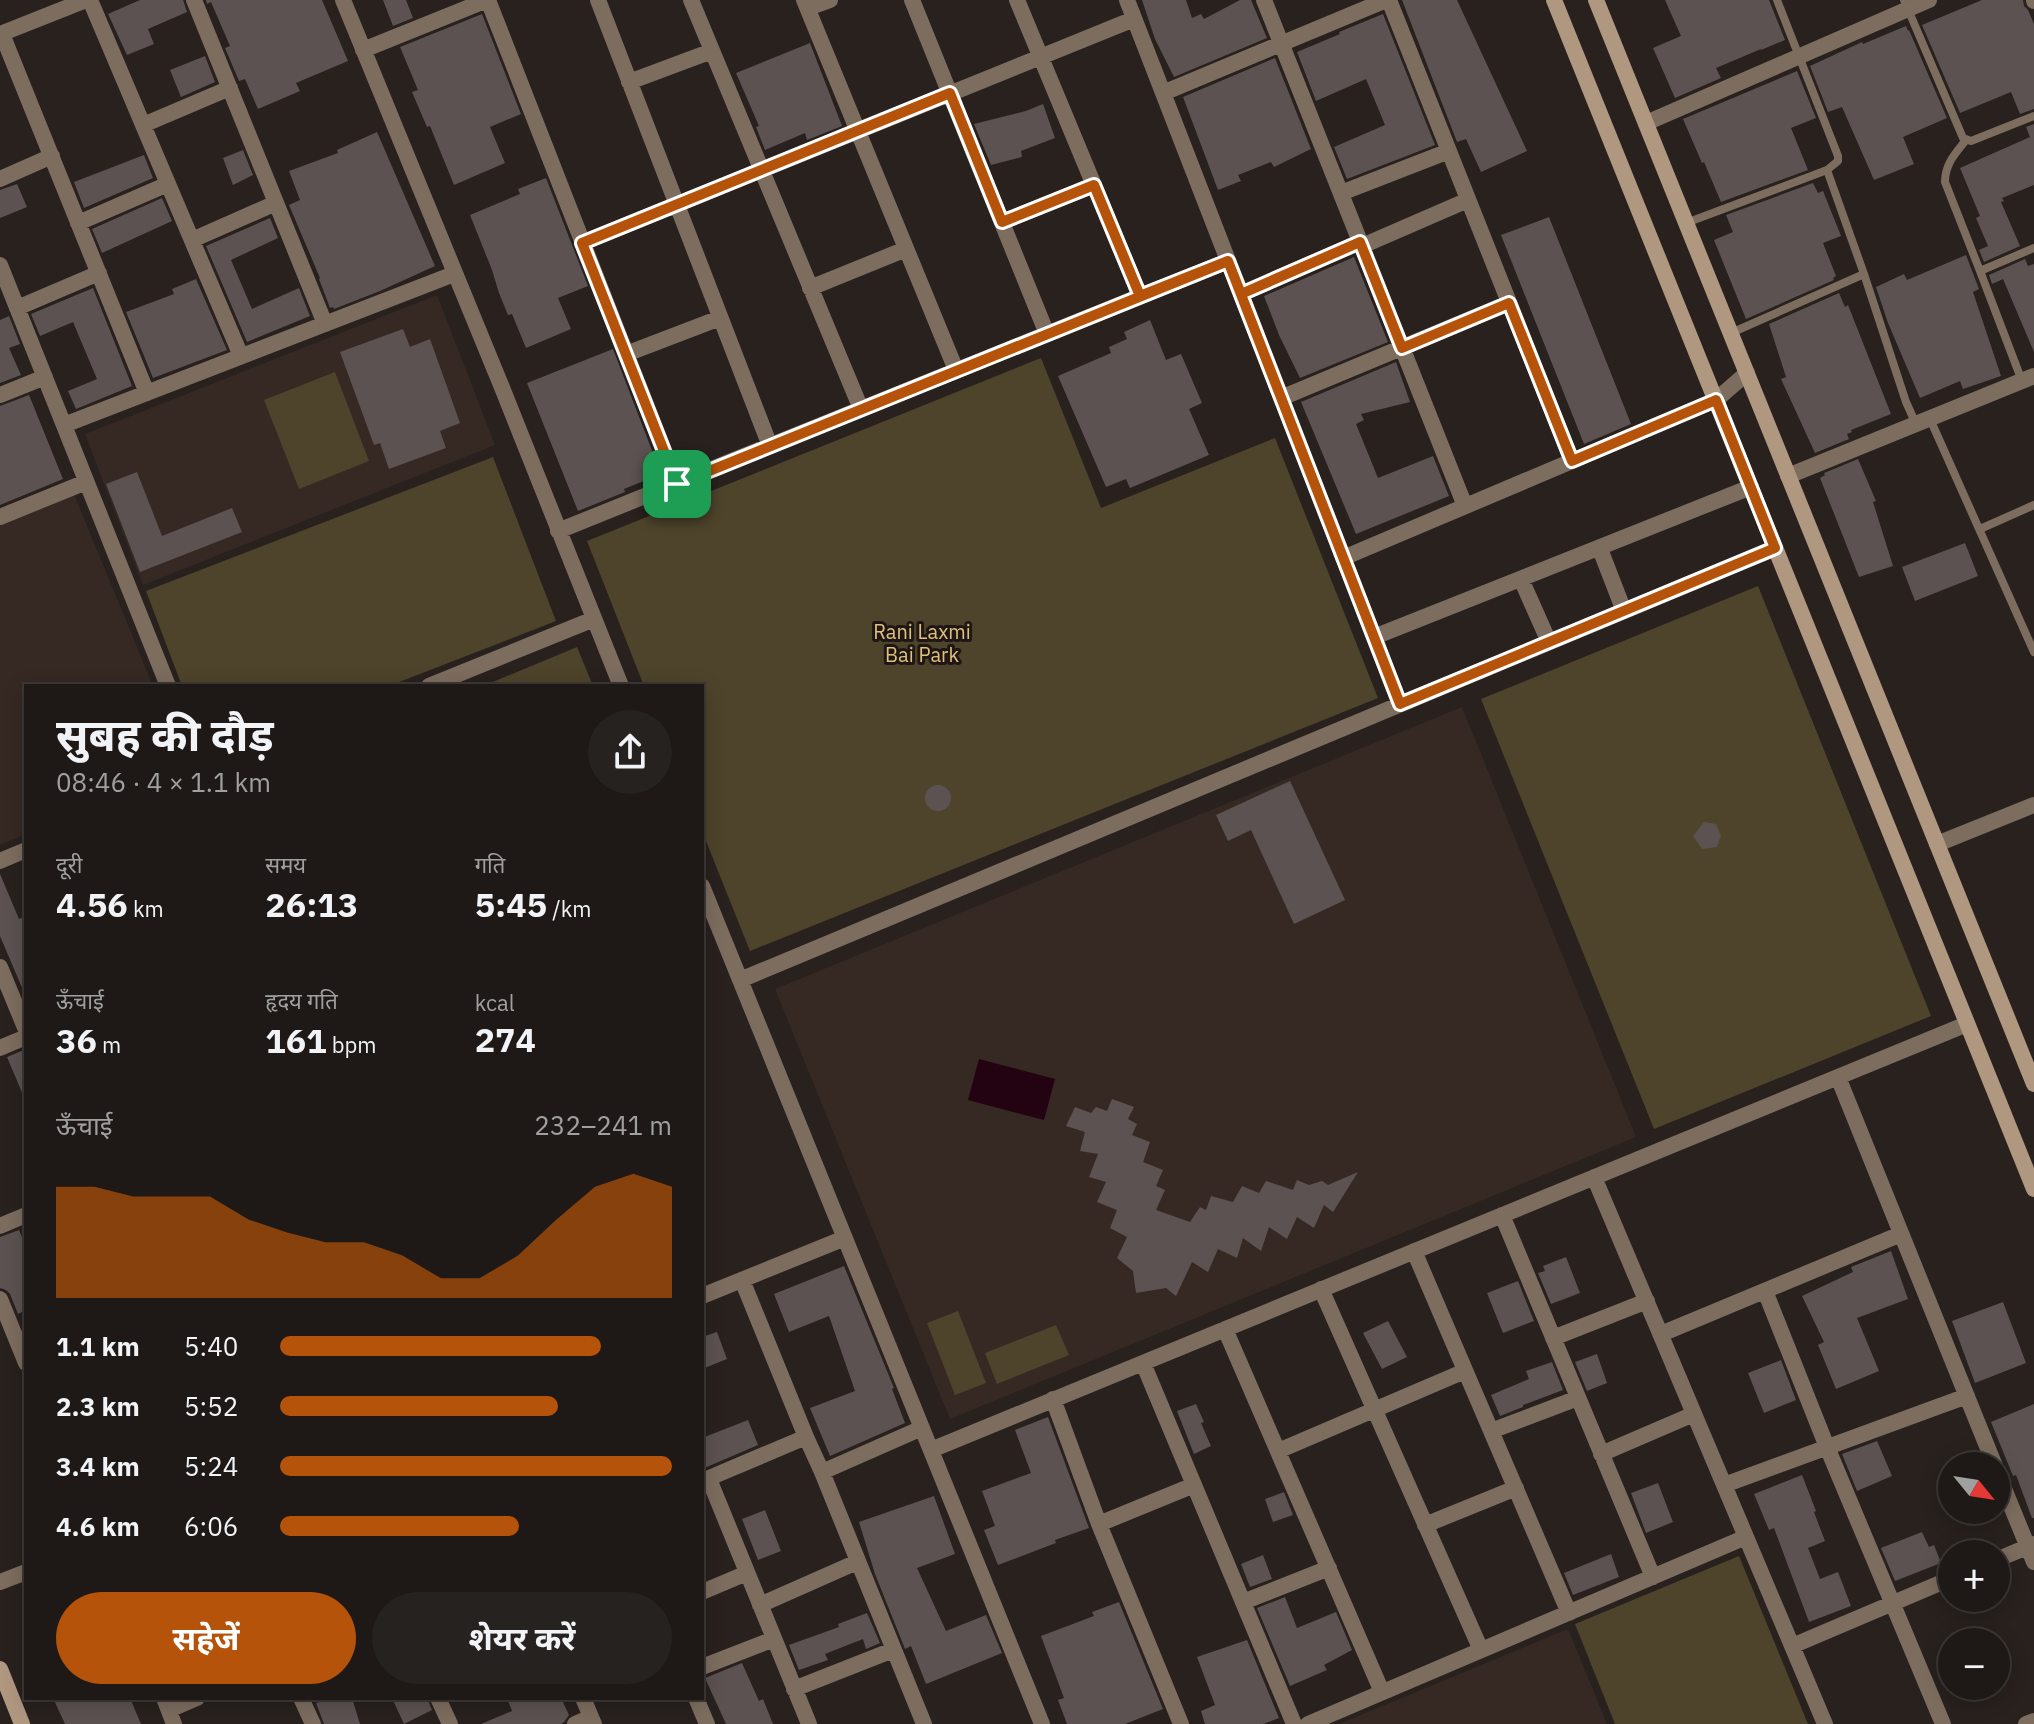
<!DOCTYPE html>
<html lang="hi">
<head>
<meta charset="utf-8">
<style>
	body { margin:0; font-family:"IBM Plex Sans","Noto Sans Devanagari",sans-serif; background:#26221f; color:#f1f3f6; height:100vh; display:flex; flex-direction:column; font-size:30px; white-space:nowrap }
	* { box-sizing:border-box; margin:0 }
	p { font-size:26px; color:#a1a0a1 }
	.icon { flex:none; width:44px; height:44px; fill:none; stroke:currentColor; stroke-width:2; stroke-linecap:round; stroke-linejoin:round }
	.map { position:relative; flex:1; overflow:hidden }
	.drawer { position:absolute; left:24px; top:684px; width:680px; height:1016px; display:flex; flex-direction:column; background:#1e1916; border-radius:0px; box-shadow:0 4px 20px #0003,0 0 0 2px #3c3835 }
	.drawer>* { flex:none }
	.needle { width:52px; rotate:120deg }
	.tools { position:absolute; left:1938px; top:1452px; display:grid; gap:16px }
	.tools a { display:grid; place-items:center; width:72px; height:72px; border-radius:50%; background:#1e1916; box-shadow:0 4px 20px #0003,0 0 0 2px #3c3835; font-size:40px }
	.pin { position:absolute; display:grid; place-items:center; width:68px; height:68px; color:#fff; margin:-34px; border-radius:16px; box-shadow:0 4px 12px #0006 }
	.round { display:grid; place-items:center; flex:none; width:84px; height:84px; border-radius:42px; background:#26221f }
	.overview { display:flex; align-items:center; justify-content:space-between; height:136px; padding:0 32px }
	h1 { font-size:44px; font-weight:700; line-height:60px }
	.stats { display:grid; grid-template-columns:repeat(3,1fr); gap:12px; height:136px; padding:8px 32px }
	.stats div { display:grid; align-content:center }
	.stats b { font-size:34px; font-weight:700 }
	.stats small { font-size:22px; font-weight:400 }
	.stats p { font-size:22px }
	.chart { height:224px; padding:16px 32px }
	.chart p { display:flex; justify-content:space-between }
	.chart svg { width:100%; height:144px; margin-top:8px; fill:#b45309; opacity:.7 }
	.action { display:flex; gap:16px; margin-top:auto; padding:16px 32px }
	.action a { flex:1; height:92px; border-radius:48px; background:#b45309; color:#fff; font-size:32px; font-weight:700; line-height:92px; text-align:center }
	.action a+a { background:#26221f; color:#f1f3f6 }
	ul { padding:0 32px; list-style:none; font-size:26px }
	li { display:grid; grid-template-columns:128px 96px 1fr; align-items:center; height:60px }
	li i { height:20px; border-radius:10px; background:#b45309 }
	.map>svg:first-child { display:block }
	.built { fill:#362924 }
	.green { fill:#4e442b }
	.water { fill:#230211 }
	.building { fill:#5c5252 }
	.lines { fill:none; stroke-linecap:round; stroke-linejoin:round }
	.lane { stroke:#7c6d5f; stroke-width:8 }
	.street { stroke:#7c6d5f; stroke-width:16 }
	.secondary { stroke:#b09780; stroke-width:16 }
	.route-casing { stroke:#fff; stroke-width:16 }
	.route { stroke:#b45309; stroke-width:10 }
	.labels { text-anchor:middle; stroke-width:6; stroke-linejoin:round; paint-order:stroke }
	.park-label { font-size:20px; fill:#dfc17b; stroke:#1f1715 }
</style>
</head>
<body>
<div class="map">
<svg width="2034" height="1724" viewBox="0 0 2034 1724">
	<rect width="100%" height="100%" fill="#28211e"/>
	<path class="built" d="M 437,295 L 495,445 L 143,585 L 85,434 Z
		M 74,494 L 153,686 L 26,686 L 26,834 L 0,845 L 0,525 Z
		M 1462,707 L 1636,1137 L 950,1419 L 775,989 Z
		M 1568,1629 L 1607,1724 L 1339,1724 Z"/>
	<path class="green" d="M 1041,358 L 1101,508 L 1275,438 L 1378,698 L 750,951 L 702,831 L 702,686 L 644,686 L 587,541 Z
		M 335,372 L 369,461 L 299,489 L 264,400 Z
		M 493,457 L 556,621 L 389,686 L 182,686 L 146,591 Z
		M 1758,586 L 1931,1016 L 1654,1129 L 1481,699 Z
		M 577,647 L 593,686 L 483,686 Z
		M 958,1311 L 986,1383 L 955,1395 L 927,1323 Z
		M 1056,1325 L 1069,1355 L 997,1384 L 985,1353 Z
		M 1739,1556 L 1808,1724 L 1615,1724 L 1575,1624 Z"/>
	<path class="water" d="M 979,1059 L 1055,1079 L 1044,1120 L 968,1100 Z"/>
	<path class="building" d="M 140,0 L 183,0 L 187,12 L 148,29 L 154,44 L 127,55 L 108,14 Z
		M 206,0 L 322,0 L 348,61 L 296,83 L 300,91 L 258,109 L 245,79 L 239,81 L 225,48 L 230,46 L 211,2 L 207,4 Z
		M 383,0 L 406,0 L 413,18 L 393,26 Z
		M 1142,0 L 1186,0 L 1192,18 L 1201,14 L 1204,19 L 1240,0 L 1251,0 L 1267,38 L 1174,77 L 1155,39 Z
		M 1402,0 L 1457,0 L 1527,151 L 1481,172 L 1466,139 L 1457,142 Z
		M 1665,0 L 1769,0 L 1785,40 L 1761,50 L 1761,49 L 1716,68 L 1721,78 L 1675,98 L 1653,48 L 1681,36 Z
		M 1982,0 L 2023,0 L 2024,6 L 2028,10 L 2034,24 L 2034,109 L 2020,114 L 2011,92 L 1960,113 L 1922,25 Z
		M 482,14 L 521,114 L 490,127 L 505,163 L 454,185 L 430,126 L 427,127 L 412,92 L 418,90 L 400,47 Z
		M 1383,14 L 1435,145 L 1347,179 L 1334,147 L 1385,125 L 1366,79 L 1316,101 L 1297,52 L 1340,34 L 1339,32 Z
		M 1906,26 L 1908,31 L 1909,30 L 1947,118 L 1903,137 L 1914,164 L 1874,180 L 1842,107 L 1828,112 L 1810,66 L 1862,42 L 1863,44 Z
		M 810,43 L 842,126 L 807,140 L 805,133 L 765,150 L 756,127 L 759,126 L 736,73 Z
		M 205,56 L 215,82 L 181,97 L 170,70 Z
		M 1275,58 L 1311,149 L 1274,167 L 1271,162 L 1238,175 L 1241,181 L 1218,190 L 1183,97 Z
		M 1797,71 L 1816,118 L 1791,128 L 1808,170 L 1721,202 L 1704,162 L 1702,163 L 1683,119 Z
		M 1043,104 L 1055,138 L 1021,151 L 1022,157 L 991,165 L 974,124 L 1026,111 Z
		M 2034,124 L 2034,185 L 2002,198 L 2004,201 L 2001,202 L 2020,246 L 1984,262 L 1979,250 L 1988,246 L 1976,218 L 1980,216 L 1960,168 L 2030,137 L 2026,127 Z
		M 377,132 L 435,266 L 380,291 L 334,309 L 333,307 L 330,308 L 319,279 L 320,278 L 289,205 L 300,200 L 289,171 L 338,153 L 337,150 Z
		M 243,150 L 253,175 L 233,185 L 223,158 Z
		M 144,155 L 153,178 L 84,208 L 74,182 Z
		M 546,178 L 588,286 L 558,298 L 571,329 L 526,348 L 512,314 L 508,315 L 499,293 L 492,270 L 470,215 L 520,194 L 518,189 Z
		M 1813,183 L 1818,193 L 1823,191 L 1841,236 L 1823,243 L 1836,276 L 1833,278 L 1834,280 L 1746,319 L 1714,240 L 1733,232 L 1726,215 Z
		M 17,184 L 27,207 L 0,218 L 0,190 Z
		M 162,198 L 172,221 L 102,253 L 92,229 Z
		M 1549,217 L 1631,424 L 1584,444 L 1501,235 Z
		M 270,218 L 278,238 L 231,260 L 252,309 L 299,288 L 310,316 L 247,342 L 206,246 Z
		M 1966,255 L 1979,289 L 1973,292 L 2001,376 L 1963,389 L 1960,381 L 1920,398 L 1888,323 L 1876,287 L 1904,274 L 1907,280 Z
		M 1354,257 L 1388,342 L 1300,378 L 1279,335 L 1264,296 Z
		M 2025,259 L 2028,266 L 2034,264 L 2034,352 L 2003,279 L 1992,284 L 1989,275 Z
		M 196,279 L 227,350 L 153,378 L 126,312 L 174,294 L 172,289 Z
		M 93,288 L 132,386 L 76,409 L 68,391 L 97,379 L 73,322 L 40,336 L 31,314 Z
		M 1839,293 L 1845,307 L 1848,305 L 1891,414 L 1851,430 L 1852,432 L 1847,434 L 1849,439 L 1815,453 L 1781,379 L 1786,377 L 1769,324 Z
		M 9,316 L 20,344 L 9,348 L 21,375 L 0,383 L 0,320 Z
		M 1150,320 L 1166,360 L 1181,354 L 1202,403 L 1189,409 L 1209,455 L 1130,488 L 1126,479 L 1106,487 L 1058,376 L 1111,353 L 1109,347 L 1127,339 L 1124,332 Z
		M 403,329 L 410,347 L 430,339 L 460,423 L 440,431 L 446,448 L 389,469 L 380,443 L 374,445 L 340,352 Z
		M 613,349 L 661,474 L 624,489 L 625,492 L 578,511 L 527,383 Z
		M 1396,362 L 1410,402 L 1361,414 L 1364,420 L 1356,424 L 1378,478 L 1433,456 L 1449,496 L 1356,534 L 1301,402 Z
		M 29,395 L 63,479 L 0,505 L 0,406 Z
		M 1858,459 L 1876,501 L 1873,502 L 1893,566 L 1859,577 L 1820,478 L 1825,475 L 1824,473 Z
		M 137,472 L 162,536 L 232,508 L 242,532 L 140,572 L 106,484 Z
		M 1965,543 L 1978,576 L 1915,601 L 1902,567 Z
		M 1290,781 L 1345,900 L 1294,924 L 1251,830 L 1228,841 L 1216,815 Z
		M925 798a13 13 0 1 1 26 0a13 13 0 1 1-26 0Z
		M 1704,822 L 1716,824 L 1721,836 L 1717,847 L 1702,849 L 1693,836 Z
		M 0,874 L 19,919 L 26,916 L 26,997 L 0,936 Z
		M 26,1049 L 26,1102 L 7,1057 Z
		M 1112,1099 L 1134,1107 L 1128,1119 L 1137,1124 L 1132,1135 L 1150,1142 L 1143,1162 L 1163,1170 L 1156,1186 L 1165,1190 L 1156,1210 L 1190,1222 L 1200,1207 L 1206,1210 L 1211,1196 L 1233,1202 L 1242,1186 L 1259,1193 L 1266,1181 L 1293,1190 L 1297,1180 L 1309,1185 L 1322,1181 L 1328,1185 L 1358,1172 L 1333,1212 L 1324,1205 L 1314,1228 L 1297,1217 L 1287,1239 L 1269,1227 L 1261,1251 L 1243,1238 L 1237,1258 L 1218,1249 L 1208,1272 L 1192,1262 L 1176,1296 L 1166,1288 L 1136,1293 L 1133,1271 L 1117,1258 L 1127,1237 L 1110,1228 L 1117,1210 L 1097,1202 L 1106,1182 L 1089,1177 L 1098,1154 L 1080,1151 L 1085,1132 L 1066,1126 L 1075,1107 L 1091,1113 L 1096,1107 L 1107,1111 Z
		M 19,1230 L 26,1247 L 26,1310 L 18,1314 L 10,1294 L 6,1290 L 0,1288 L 0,1237 Z
		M 1891,1251 L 1908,1299 L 1857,1318 L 1879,1371 L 1836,1389 L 1818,1345 L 1824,1342 L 1802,1296 L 1853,1272 L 1851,1267 Z
		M 1566,1257 L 1580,1293 L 1551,1304 L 1538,1273 L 1545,1271 L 1543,1266 Z
		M 844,1266 L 894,1388 L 892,1389 L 905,1423 L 830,1456 L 810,1408 L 855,1391 L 829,1316 L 789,1332 L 774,1294 Z
		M 1518,1281 L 1534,1321 L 1503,1333 L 1487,1293 Z
		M 2003,1302 L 2026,1363 L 1975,1383 L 1952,1321 Z
		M 1388,1321 L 1407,1357 L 1382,1369 L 1363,1333 Z
		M 717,1332 L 727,1359 L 702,1369 L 702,1337 Z
		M 1597,1354 L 1607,1383 L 1587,1391 L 1575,1362 Z
		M 1781,1360 L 1796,1400 L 1764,1413 L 1748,1373 Z
		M 1552,1362 L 1563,1390 L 1523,1405 L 1523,1407 L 1500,1416 L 1491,1395 L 1529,1379 L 1526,1371 Z
		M 1196,1404 L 1204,1422 L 1201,1423 L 1211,1446 L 1194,1454 L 1177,1411 Z
		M 2034,1404 L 2034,1518 L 2032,1518 L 2016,1475 L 2013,1476 L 1991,1422 Z
		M 1048,1417 L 1089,1528 L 1055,1540 L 1056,1543 L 998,1565 L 984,1530 L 995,1526 L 982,1491 L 1031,1473 L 1015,1430 Z
		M 748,1420 L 758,1445 L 702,1469 L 702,1438 Z
		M 1877,1441 L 1892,1476 L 1857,1491 L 1842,1454 Z
		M 1802,1475 L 1816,1511 L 1814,1512 L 1825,1541 L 1808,1548 L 1820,1579 L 1838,1572 L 1851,1606 L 1809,1622 L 1774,1528 L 1769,1530 L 1754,1494 Z
		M 1658,1483 L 1673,1522 L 1646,1533 L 1631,1493 Z
		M 1284,1492 L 1293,1515 L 1273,1522 L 1265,1499 Z
		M 934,1496 L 955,1554 L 917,1568 L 946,1631 L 986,1615 L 1002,1653 L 926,1684 L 911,1646 L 905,1649 L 875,1574 L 859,1522 Z
		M 765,1510 L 781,1551 L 758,1560 L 742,1519 Z
		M 1922,1532 L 1929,1547 L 1934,1545 L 1941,1563 L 1895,1581 L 1881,1548 Z
		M 1611,1554 L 1619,1577 L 1573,1595 L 1564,1573 Z
		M 1263,1555 L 1272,1579 L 1250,1587 L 1241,1564 Z
		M 1285,1597 L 1297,1628 L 1336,1612 L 1352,1650 L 1324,1665 L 1327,1670 L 1290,1686 L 1257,1608 Z
		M 1119,1602 L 1163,1709 L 1125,1724 L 1067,1724 L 1058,1700 L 1064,1698 L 1041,1636 L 1094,1616 L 1092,1612 Z
		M 867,1613 L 880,1643 L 866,1649 L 863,1639 L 825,1654 L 828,1660 L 799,1670 L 789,1645 L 839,1627 L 838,1624 Z
		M 1247,1640 L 1279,1718 L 1263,1724 L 1205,1724 L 1201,1711 L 1215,1705 L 1197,1657 Z
		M 742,1663 L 759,1701 L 763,1699 L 773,1724 L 726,1724 L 705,1678 Z
		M 53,1698 L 130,1698 L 141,1724 L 65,1724 Z
		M 333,1698 L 352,1698 L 360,1724 L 324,1724 L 316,1703 Z
		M 392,1698 L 427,1698 L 432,1710 L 404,1724 Z
		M 507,1698 L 561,1698 L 569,1715 L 564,1722 L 561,1724 L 481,1724 L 512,1711 Z"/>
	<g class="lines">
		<path class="lane" d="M 1904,0 L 1963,138 L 1971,141 L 2034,116
			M 1966,140 C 1955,154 1945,164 1945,182 L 1980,271
			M 1827,170 L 1864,274
			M 1686,223 L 1827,170 L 1838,161 L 1838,156 L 1777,0
			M 1731,333 L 1864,274 L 1906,402 L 1916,424
			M 2022,381 L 1980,271 L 2034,248
			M 1930,419 L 2034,652
			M 1980,529 L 2034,505"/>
		<path class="street" d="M 90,0 L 241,356
			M 194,0 L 325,324
			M 343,0 L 503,390 L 621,686
			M 488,0 L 677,484
			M 598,0 L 770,446
			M 691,0 L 861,409
			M 804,0 L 956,370
			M 912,0 L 1047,334
			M 1017,0 L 1140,296
			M 1127,0 L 1400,704
			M 1264,0 L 1465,506
			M 1389,0 L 1572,461
			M 2034,0 L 2034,1
			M 808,8 L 830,0
			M 0,34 L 86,0
			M 2,34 L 147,393
			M 363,50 L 487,0
			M 629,82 L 712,51
			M 1163,93 L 1386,0
			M 1646,123 L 1929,0
			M 143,125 L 230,88
			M 0,179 L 52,156
			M 1341,193 L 1449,151
			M 1002,222 L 1094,185
			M 78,223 L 168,184
			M 192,240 L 276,203
			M 582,243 L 1134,19
			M 1362,246 L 1468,200
			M 0,265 L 168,686
			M 810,288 L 906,249
			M 1241,294 L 1360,242
			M 17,308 L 99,273
			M 626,354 L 720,318
			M 0,395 L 45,377
			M 1281,398 L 1509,303
			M 64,425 L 454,274
			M 1788,476 L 2034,376
			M 0,517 L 86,482
			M 558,531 L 1228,261
			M 1600,549 L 1624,611
			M 1343,558 L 1716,400 L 1747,373
			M 1521,579 L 1549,642
			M 1374,637 L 1751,487
			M 429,686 L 594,619
			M 1937,844 L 2034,805
			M 0,861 L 26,850
			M 702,886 L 1042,1724
			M 0,967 L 26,1030
			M 740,980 L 1775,548
			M 0,1048 L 26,1037
			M 1838,1077 L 1995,1466
			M 1594,1177 L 1825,1724
			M 1502,1215 L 1653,1577
			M 0,1226 L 26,1215
			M 1414,1251 L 1569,1613
			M 742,1280 L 806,1437 L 822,1472 L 924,1724
			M 1321,1289 L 1481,1650
			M 1765,1291 L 1827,1447 L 1943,1724
			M 702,1296 L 845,1238
			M 0,1299 L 26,1363
			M 1225,1329 L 1382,1692
			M 1661,1334 L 1901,1234
			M 1553,1338 L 1647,1301
			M 1143,1363 L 1294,1724
			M 1053,1399 L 1099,1524 L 1181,1724
			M 1491,1431 L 1578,1398
			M 931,1450 L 1967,1024
			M 1278,1451 L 1465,1371
			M 1601,1454 L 1694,1414
			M 1996,1469 L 2034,1562
			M 822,1472 L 922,1428
			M 709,1479 L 809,1724
			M 702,1481 L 806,1437
			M 1724,1485 L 1967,1396
			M 1099,1524 L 1194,1485
			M 1425,1525 L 1516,1488
			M 1996,1560 L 2034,1544
			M 0,1582 L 26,1572
			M 702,1592 L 747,1573
			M 1243,1602 L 1329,1568
			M 760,1605 L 857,1562
			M 1792,1646 L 1952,1578
			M 702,1667 L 774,1639
			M 794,1689 L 893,1650
			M 164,1698 L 174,1724
			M 301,1698 L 313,1724
			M 438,1698 L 450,1724
			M 583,1698 L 594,1724
			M 696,1698 L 707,1724
			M 169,1710 L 197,1698
			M 575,1724 L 591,1717
			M 1308,1724 L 1746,1537
			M 2026,1724 L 2034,1721"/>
		<path class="secondary" d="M 1554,0 L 2034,1189
			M 1596,0 L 2034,1084
			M 0,1669 L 22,1724"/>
	</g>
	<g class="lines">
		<defs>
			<path id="route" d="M 677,484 L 1228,261 L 1400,704 L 1775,548 L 1716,400 L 1572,461 L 1509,303 L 1402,348 L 1360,242 L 1241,294 L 1228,261 L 1140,296 L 1094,185 L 1002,222 L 950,93 L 582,243 L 677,484"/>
		</defs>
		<use href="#route" class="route-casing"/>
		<use href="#route" class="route"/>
	</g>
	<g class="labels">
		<g class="park-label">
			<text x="922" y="639">Rani Laxmi<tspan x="922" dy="23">Bai Park</tspan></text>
		</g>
	</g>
</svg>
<div class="tools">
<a><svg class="needle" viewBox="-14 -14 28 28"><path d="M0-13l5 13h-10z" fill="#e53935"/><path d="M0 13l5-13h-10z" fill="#a1a0a1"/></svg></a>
<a>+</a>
<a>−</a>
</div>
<div class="pin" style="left:677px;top:484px;background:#1e9e55"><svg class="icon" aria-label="arrive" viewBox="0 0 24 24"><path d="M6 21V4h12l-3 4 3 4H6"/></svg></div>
<section class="drawer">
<div class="overview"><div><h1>सुबह की दौड़</h1><p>08:46 · 4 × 1.1 km</p></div><a class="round"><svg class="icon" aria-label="share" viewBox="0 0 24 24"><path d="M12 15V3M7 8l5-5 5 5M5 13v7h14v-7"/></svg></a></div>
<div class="stats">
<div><p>दूरी</p><b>4.56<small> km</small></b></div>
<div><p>समय</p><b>26:13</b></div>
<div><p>गति</p><b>5:45<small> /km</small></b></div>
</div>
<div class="stats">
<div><p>ऊँचाई</p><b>36<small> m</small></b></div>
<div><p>हृदय गति</p><b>161<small> bpm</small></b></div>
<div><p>kcal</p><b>274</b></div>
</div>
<div class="chart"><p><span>ऊँचाई</span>232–241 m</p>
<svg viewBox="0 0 160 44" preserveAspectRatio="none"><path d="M0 44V10L10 10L20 13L30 13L40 13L50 20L60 24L70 27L80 27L90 31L100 38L110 38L120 31L130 20L140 10L150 6L160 10V44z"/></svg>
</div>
<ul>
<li><b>1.1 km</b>5:40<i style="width:82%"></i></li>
<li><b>2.3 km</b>5:52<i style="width:71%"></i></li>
<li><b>3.4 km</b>5:24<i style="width:100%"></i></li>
<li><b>4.6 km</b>6:06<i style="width:61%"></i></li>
</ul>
<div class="action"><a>सहेजें</a><a>शेयर करें</a></div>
</section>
</div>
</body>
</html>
